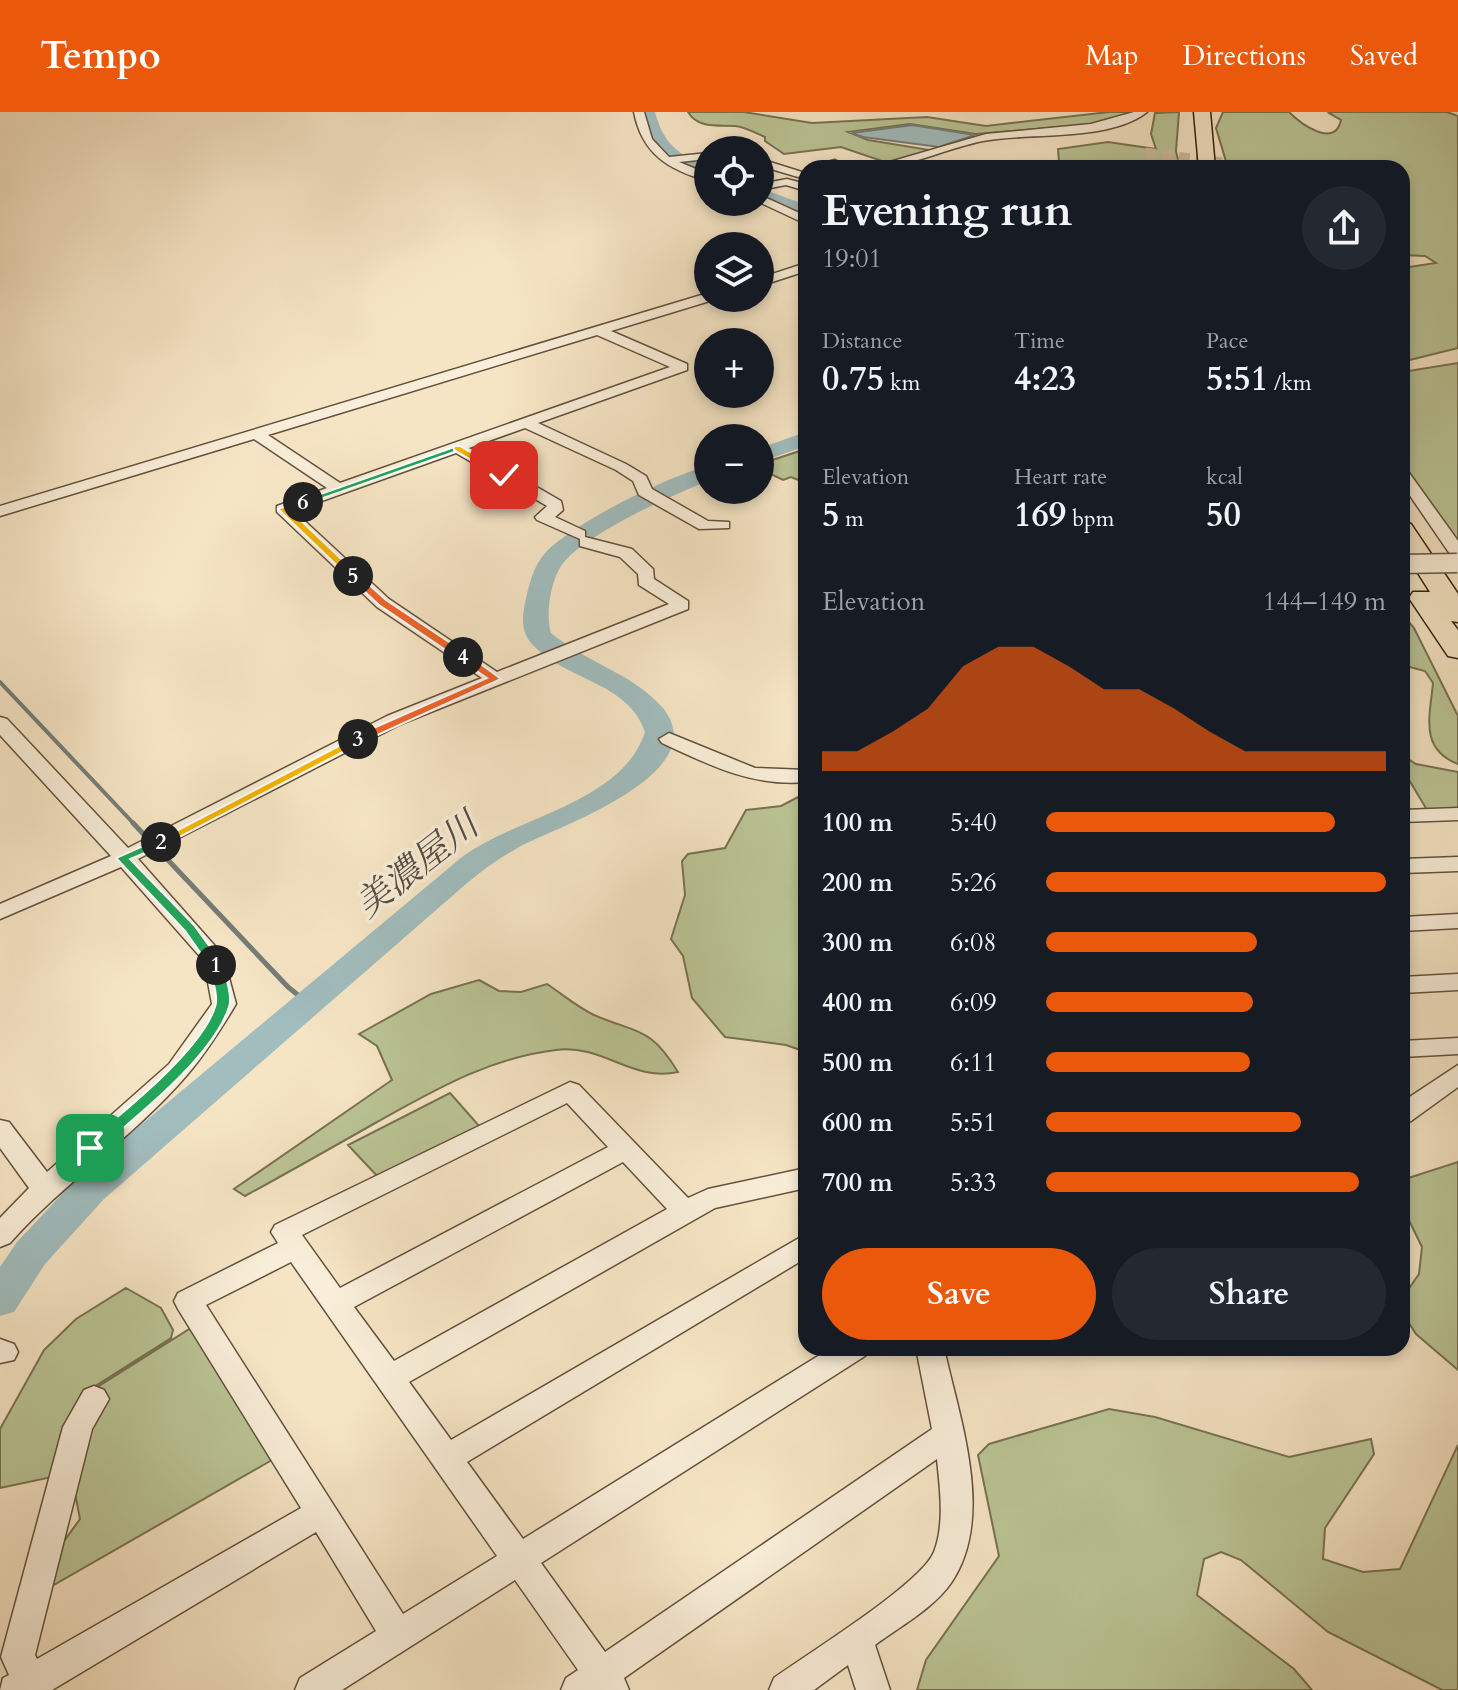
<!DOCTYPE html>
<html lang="en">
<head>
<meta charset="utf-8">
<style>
	body { margin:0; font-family:Cardo,"Noto Serif JP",serif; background:#242831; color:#f1f3f6; height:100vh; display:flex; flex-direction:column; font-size:30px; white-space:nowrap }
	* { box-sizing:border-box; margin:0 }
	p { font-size:26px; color:#9ea1a6 }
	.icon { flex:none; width:44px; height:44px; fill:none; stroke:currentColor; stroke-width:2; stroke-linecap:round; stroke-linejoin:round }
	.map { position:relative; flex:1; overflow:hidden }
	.drawer { position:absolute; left:798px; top:48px; width:612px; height:1196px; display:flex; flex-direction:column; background:#171b24; border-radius:24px; box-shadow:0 4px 12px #0003 }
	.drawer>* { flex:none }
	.controls { position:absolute; left:694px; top:24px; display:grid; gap:16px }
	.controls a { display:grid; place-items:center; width:80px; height:80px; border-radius:50%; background:#171b24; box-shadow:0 4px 12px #0003; font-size:40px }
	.pin { position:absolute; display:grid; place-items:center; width:68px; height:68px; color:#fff; margin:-34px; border-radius:16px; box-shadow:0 4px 12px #0006 }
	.km { position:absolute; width:40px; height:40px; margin:-20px; border-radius:50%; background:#222; color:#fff; font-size:22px; line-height:40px; text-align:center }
	.round { display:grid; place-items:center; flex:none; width:84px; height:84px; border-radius:42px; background:#242831 }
	.summary { display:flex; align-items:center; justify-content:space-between; height:136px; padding:0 24px }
	h1 { font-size:44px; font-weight:800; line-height:60px }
	.stats { display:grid; grid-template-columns:repeat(3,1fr); gap:12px; height:136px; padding:8px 24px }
	.stats div { display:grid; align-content:center }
	.stats b { font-size:34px; font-weight:800 }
	.stats small { font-size:22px; font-weight:400 }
	.stats p { font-size:22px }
	.chart { height:224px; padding:16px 24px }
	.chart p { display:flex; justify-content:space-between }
	.chart svg { width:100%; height:144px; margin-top:8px; fill:#ea580c; opacity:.7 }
	.cta { display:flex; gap:16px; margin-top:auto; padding:16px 24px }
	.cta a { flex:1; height:92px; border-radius:48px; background:#ea580c; color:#fff; font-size:32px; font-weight:800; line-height:92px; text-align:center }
	.cta a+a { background:#242831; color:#f1f3f6 }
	ul { padding:0 24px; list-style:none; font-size:26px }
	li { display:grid; grid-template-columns:128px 96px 1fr; align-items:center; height:60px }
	li i { height:20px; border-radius:10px; background:#ea580c }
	header { display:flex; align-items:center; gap:48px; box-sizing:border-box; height:112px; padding:0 40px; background:#ea580c; color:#fff }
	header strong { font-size:38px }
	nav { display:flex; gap:44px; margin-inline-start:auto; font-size:28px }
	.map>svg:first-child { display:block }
	.green { fill:#bbc596; stroke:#787252; stroke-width:2 }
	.water { fill:#a1bdbe; stroke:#757d78; stroke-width:2 }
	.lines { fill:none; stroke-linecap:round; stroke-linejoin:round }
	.stream-far1 { stroke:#757d78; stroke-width:4 }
	.stream { stroke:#757d78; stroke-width:5 }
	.river { fill:#a1bdbe; fill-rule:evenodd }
	.minor-tunnel { stroke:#cfbda0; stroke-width:11; stroke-dasharray:11 6; stroke-linecap:butt }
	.minor-casing { stroke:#64503c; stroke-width:3 }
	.highway-casing { stroke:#341e0e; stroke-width:3 }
	.minor { fill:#f9eed9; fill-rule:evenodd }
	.highway { fill:#f6e5c5; fill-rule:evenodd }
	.minor-bridge-casing { stroke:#64503c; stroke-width:21; stroke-linecap:butt }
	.minor-bridge { stroke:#f9eed9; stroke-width:18 }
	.split-1 { fill:#22a559; stroke:#fff; stroke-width:2 }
	.split-2 { fill:#22a559; stroke:#fff; stroke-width:2 }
	.split-3 { fill:#f5b400; stroke:#fff; stroke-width:2 }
	.split-4 { fill:#f0652b; stroke:#fff; stroke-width:2 }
	.split-5 { fill:#f0652b; stroke:#fff; stroke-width:2 }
	.split-6 { fill:#f5b400; stroke:#fff; stroke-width:2 }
	.split-7 { fill:#22a559; stroke:#fff; stroke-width:2 }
	.split-8 { fill:#f5b400; stroke:#fff; stroke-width:2 }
	.labels { text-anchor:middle; stroke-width:7; stroke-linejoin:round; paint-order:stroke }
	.water-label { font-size:36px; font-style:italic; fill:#554e43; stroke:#f9eed9 }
</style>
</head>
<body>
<header>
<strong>Tempo</strong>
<nav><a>Map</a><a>Directions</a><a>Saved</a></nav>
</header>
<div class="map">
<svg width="1458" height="1578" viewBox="0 0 1458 1578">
	<rect width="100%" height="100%" fill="#f6e5c5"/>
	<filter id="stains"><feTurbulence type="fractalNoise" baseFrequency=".0025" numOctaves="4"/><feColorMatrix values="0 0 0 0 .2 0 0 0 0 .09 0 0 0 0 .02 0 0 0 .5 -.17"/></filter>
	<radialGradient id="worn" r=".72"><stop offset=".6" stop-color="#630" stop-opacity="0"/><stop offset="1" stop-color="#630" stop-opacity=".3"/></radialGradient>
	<path class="green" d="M 688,0 L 744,0 L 812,11 L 927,5 L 986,14 L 1109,0 L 1142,0 L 1120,10 L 976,22 L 910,12 L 848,20 L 868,28 L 942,40 L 909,52 L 883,53 L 885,50 L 841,35 L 784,42 L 765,29 L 765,25 C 756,21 745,15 735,14 C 718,13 698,17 688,0 Z
		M 1179,0 L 1176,39 L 1180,56 L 1053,56 L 1059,49 L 1058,37 L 1108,30 L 1156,37 L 1151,22 L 1155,1 Z
		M 1223,0 L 1289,0 C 1301,12 1335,37 1341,8 L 1329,1 L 1333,0 L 1447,0 L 1458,4 L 1458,236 L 1402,250 L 1402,156 L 1436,151 L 1425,144 L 1402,143 L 1402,56 L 1228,56 L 1216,16 Z
		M 1458,251 L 1458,430 L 1402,353 L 1402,260 Z
		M 806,337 L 806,371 L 791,365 L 783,368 L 760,357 L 760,352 Z
		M 1402,502 L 1414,516 L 1458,604 L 1458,652 C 1419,637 1430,604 1433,571 L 1425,559 L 1402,553 Z
		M 1402,643 L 1416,652 L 1458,660 L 1458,697 L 1427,698 L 1402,656 Z
		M 806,681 L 806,940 L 786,933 L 725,925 L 692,886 L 683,844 L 671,827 L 685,783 L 682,749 L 688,742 L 725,736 L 746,698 L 781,694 Z
		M 479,868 L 499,879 L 521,880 L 547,872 C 562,882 577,895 594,903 C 638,922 650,914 678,960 C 631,970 604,932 556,938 C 489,946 435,978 377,1010 C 333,1035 289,1060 245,1084 L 234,1077 L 392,968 L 377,934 L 359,922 L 431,882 Z
		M 450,981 L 480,1015 L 379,1066 L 348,1033 Z
		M 1458,1050 L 1458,1258 L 1416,1222 L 1407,1208 L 1405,1182 L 1419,1162 L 1422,1135 L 1402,1094 L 1402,1068 Z
		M 126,1176 L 161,1196 L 173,1218 L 171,1226 L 94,1275 L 57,1364 L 0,1376 L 0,1317 L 44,1238 L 76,1207 Z
		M 191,1216 L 272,1348 L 52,1474 L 62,1432 L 80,1407 L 72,1366 L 104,1285 L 99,1274 Z
		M 1109,1297 L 1155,1305 L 1289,1345 L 1371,1327 L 1374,1342 L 1325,1416 L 1323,1447 L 1363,1460 L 1400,1457 L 1458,1333 L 1458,1578 L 1442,1578 L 1328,1520 L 1241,1448 L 1221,1440 L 1204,1447 L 1197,1483 L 1294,1557 L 1312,1578 L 917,1578 L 926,1548 L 999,1444 L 978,1343 L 989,1332 Z"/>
	<path class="water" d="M 912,13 L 975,23 L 939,35 L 863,25 L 852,21 Z"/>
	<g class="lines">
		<path class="stream-far1" d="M 0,570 L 135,713"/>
		<path class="stream" d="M 133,711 L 288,875 L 308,891"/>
		<path class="river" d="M 641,0 L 655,0 C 663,31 679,44 708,55 L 708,66 C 672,56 649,37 641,0 Z
			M 760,76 L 806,93 L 806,104 L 760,87 Z
			M 806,320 L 806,334 L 760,350 L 760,336 Z
			M 708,354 L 708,369 C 670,384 590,420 564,450 C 551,465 545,503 551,521 C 585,550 632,561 662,595 C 718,661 557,715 521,734 C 501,745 483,758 466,772 L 104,1087 L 45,1152 L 14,1200 L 0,1204 L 0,1155 L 17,1130 L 76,1067 L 462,745 C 518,704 622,691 645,620 C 629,570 564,568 532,532 C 521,520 522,506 525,491 C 529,473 533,454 546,440 C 574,411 668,364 708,354 Z"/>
		<path class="minor-tunnel" d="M 1145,41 L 1222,51"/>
		<defs>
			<path id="minor" d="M 634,0 L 644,0 L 652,27 L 669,45 L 708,41 L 708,47 L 679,50 L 708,62 L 708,69 C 669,58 642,42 634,0 Z
				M 1134,0 L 1147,0 C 1109,30 1030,20 983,29 C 943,37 910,56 869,56 L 986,22 L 1091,12 Z
				M 724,29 L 733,31 L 727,38 L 716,38 Z
				M 835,48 L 849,56 L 810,56 L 811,54 Z
				M 770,50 L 802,60 L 803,62 L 798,65 L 771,57 L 760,61 L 760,54 Z
				M 787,67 L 806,72 L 806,79 L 786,73 L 760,78 L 760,72 Z
				M 760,83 L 806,104 L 806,112 L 759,90 Z
				M 806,151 L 806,159 L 760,174 L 760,166 Z
				M 708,181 L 713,188 L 611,219 L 687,252 L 687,258 L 538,311 L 626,352 L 646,364 L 652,377 L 708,409 L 729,410 L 729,416 L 699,417 L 639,383 L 633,369 L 616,358 L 525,316 L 469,336 L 561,389 L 563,398 L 555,405 L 585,419 L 585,425 L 632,437 L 653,457 L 654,467 L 688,489 L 688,497 L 401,612 L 138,747 L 223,843 L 236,892 C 221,917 206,941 187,963 C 134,1025 64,1070 10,1131 L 0,1135 L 0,1106 L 29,1076 L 0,1036 L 0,1008 L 9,1010 L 47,1060 L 169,952 L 212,892 L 204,849 L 121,755 L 0,807 L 0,792 L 111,744 L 0,623 L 0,605 L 7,607 L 128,736 L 387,604 L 482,566 L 377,495 L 277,400 L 277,394 L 327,376 L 254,327 L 0,404 L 0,394 ZM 597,223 L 670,255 L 340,371 L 268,323 ZM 456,341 L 547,394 L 535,405 L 537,408 L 580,427 L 580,434 L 620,445 L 638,462 L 639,473 L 669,492 L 497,560 L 389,487 L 294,399 Z
				M 1402,356 L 1407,358 L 1458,429 L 1458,446 L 1452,445 L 1402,372 Z
				M 669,621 L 755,656 L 806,658 L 806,670 C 753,675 709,653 662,631 L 659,627 Z
				M 1458,696 L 1458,708 L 1402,710 L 1402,698 Z
				M 1458,745 L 1458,759 L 1402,761 L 1402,747 Z
				M 1458,802 L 1458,816 L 1402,819 L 1402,805 Z
				M 1458,862 L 1458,878 L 1402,881 L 1402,865 Z
				M 1458,926 L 1458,942 L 1402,945 L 1402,929 Z
				M 1458,953 L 1458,975 L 1411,1009 L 1402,1012 L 1402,990 Z
				M 570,970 L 579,973 L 688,1086 L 708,1077 L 806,1056 L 806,1076 L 715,1096 L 409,1270 L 451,1328 L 806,1122 L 806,1146 L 467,1350 L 523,1427 L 831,1236 L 869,1236 L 865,1244 L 541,1451 L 605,1540 L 932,1317 L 916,1236 L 944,1236 C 959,1306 996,1405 951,1471 C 934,1496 899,1515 875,1533 L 890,1578 L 856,1578 L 848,1553 L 814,1578 L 769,1578 L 774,1566 C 807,1542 921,1472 934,1440 C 945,1412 940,1376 937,1347 L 624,1566 L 629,1578 L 561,1578 L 566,1566 L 578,1558 L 515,1468 L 342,1578 L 295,1578 L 300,1566 L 376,1519 L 316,1420 L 52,1578 L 0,1578 L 3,1566 L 9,1563 L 1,1545 L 63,1315 L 84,1278 L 94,1274 L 104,1278 L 109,1287 L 92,1317 L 35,1543 L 37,1547 L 301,1396 L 178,1197 L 174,1189 L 178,1181 L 278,1131 L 271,1120 L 275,1113 ZM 567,991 L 608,1035 L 340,1176 L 302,1123 ZM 623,1050 L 667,1097 L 394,1249 L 354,1195 ZM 291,1150 L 497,1444 L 403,1502 L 206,1193 Z
				M 0,1227 L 14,1232 L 18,1240 L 14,1248 L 0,1251 Z"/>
			<path id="highway" d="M 1194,0 L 1210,0 L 1215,56 L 1199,56 Z
				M 1402,409 L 1411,412 L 1458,482 L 1458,510 L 1451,509 L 1458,518 L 1458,546 L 1448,544 L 1409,486 L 1413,480 L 1430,480 L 1402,436 Z"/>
		</defs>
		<use href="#minor" class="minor-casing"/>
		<use href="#highway" class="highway-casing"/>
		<use href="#minor" class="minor"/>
		<use href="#highway" class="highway"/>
		<defs>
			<path id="minor-bridge" d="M 1402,452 L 1457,451"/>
		</defs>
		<use href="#minor-bridge" class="minor-bridge-casing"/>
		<use href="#minor-bridge" class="minor-bridge"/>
	</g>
	<path class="split-1" d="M 216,848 L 223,853 C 225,864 233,884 229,895 C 213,945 135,1006 95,1040 L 85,1040 L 85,1032 C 121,1002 201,939 215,895 C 219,884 211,864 209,853 Z"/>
	<path class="split-2" d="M 161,726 L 167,730 L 166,732 L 130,747 L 194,813 L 223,853 L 221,856 L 211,856 L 185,819 L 116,746 Z"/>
	<path class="split-3" d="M 358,624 L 362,630 L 166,732 L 155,730 Z"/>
	<path class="split-4" d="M 459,542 L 467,542 L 501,567 L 362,630 L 353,630 L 353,625 L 487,566 L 459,547 Z"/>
	<path class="split-5" d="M 350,462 L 357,462 L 386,488 L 467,542 L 467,547 L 459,547 L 379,493 L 350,466 Z"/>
	<path class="split-6" d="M 300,388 L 308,390 L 290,398 L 357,462 L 357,466 L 350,466 L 278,397 Z"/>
	<path class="split-7" d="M 457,334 L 460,338 L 306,392 L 298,390 Z"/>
	<path class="split-8" d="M 454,334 L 460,334 L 508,363 L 501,365 L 454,338 Z"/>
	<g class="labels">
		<g class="water-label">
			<text transform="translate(416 752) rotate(-38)" y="13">美濃屋川</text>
		</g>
	</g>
	<rect width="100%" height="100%" filter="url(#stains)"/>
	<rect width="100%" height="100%" fill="url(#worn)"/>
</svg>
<div class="controls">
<a><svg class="icon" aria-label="locate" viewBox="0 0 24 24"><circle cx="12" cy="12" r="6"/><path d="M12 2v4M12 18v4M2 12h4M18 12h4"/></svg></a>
<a><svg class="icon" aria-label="layers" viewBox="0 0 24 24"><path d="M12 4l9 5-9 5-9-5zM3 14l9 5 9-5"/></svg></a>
<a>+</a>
<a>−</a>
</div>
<div class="pin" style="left:90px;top:1036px;background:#1e9e55"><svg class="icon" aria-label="arrive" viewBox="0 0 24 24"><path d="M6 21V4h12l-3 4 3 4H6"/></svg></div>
<div class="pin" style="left:504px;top:363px;background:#d93025"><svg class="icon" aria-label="check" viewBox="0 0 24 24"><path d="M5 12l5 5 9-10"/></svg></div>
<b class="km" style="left:216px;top:853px">1</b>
<b class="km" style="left:161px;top:730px">2</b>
<b class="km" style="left:358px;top:627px">3</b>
<b class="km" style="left:463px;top:545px">4</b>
<b class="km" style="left:353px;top:464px">5</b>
<b class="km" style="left:303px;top:390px">6</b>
<section class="drawer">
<div class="summary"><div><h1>Evening run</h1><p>19:01</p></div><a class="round"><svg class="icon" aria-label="share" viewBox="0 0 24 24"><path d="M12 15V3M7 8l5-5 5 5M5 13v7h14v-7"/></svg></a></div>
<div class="stats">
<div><p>Distance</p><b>0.75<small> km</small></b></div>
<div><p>Time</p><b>4:23</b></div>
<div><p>Pace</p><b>5:51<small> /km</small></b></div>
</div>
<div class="stats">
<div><p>Elevation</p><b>5<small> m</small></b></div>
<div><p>Heart rate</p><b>169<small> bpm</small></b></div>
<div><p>kcal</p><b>50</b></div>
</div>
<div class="chart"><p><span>Elevation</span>144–149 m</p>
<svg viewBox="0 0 160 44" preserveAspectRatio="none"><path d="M0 44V38L10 38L20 32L30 25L40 12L50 6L60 6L70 12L80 19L90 19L100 25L110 32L120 38L130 38L140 38L150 38L160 38V44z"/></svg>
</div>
<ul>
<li><b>100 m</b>5:40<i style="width:85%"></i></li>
<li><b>200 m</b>5:26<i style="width:100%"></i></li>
<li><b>300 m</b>6:08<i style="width:62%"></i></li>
<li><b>400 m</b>6:09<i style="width:61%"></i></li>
<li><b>500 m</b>6:11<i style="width:60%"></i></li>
<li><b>600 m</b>5:51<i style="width:75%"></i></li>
<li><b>700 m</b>5:33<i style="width:92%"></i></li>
</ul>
<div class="cta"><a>Save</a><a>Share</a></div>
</section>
</div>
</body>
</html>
